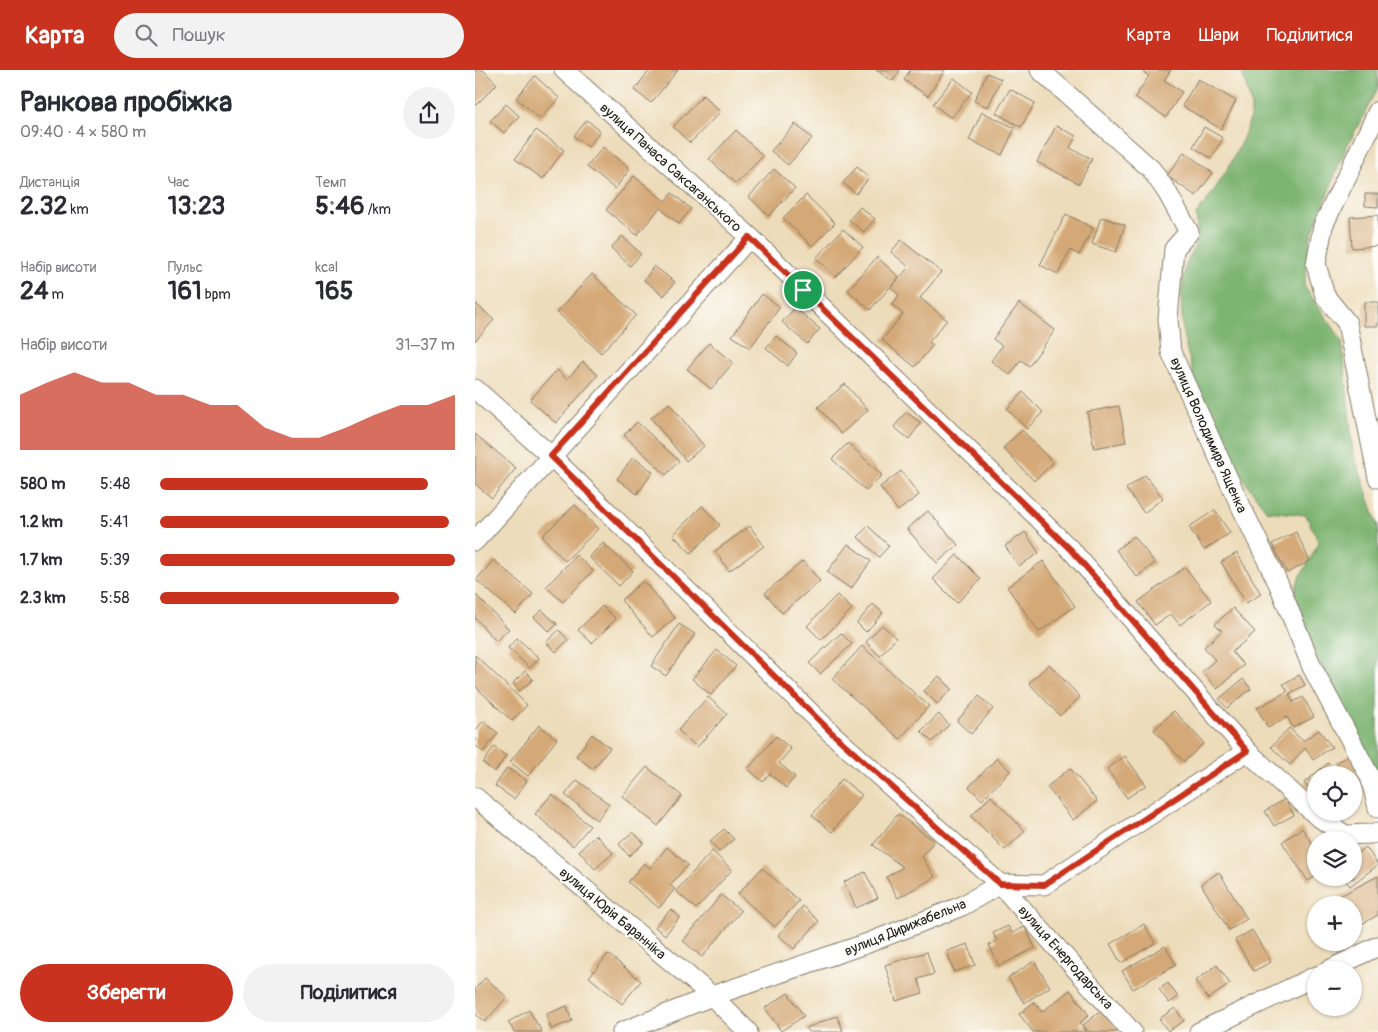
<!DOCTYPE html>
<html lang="uk">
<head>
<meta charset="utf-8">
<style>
	body { margin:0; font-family:Pangolin,sans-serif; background:#f2f2f3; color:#2b2b33; height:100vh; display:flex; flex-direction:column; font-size:19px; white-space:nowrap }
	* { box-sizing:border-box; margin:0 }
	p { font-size:16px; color:#7c7c81 }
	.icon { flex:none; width:28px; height:28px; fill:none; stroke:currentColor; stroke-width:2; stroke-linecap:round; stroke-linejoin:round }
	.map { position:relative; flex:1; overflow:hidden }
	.sheet { display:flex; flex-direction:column; background:#fff; width:475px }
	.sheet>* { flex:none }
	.fabs { position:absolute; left:832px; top:696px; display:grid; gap:10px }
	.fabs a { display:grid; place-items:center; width:55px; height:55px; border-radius:50%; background:#fff; box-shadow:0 1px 4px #0004; font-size:25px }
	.pin { position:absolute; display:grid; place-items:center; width:42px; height:42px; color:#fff; margin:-21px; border:2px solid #fff; border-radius:50%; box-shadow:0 1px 5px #0007 }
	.round { display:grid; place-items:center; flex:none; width:52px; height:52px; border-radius:26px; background:#f2f2f3 }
	.overview { display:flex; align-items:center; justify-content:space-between; height:85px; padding:0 20px }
	h1 { font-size:28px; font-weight:700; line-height:38px }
	.stats { display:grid; grid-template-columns:repeat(3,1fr); gap:8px; height:85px; padding:5px 20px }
	.stats div { display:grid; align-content:center }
	.stats b { font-size:25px; font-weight:700 }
	.stats small { font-size:14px; font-weight:400 }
	.stats p { font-size:14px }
	.chart { height:140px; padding:10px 20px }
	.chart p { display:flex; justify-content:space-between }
	.chart svg { width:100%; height:90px; margin-top:5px; fill:#c8321e; opacity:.7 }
	.button { display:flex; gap:10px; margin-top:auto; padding:10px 20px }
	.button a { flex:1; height:58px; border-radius:30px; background:#c8321e; color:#fff; font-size:20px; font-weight:700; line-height:58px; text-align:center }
	.button a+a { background:#f2f2f3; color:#2b2b33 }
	ul { padding:0 20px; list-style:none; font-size:16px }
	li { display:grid; grid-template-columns:80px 60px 1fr; align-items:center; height:38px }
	li i { height:12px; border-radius:6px; background:#c8321e }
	header { display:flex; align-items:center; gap:30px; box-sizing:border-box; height:70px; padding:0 25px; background:#c8321e; color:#fff }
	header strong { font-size:24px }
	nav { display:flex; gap:28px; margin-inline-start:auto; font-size:18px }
	.search { width:350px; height:45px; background:#f2f2f3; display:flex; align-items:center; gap:12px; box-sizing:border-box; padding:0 18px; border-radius:28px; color:#7c7c81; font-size:19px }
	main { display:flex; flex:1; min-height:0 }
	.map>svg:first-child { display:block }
	.forest { fill:#7db471; stroke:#4c6846 }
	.building { fill:#d4a977 }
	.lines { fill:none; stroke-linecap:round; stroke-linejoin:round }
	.minor-casing { stroke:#847c6b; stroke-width:21 }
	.minor { stroke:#fff; stroke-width:19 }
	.route-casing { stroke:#fff; stroke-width:10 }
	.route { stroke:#c8321e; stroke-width:6 }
	.labels { text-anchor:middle; stroke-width:4.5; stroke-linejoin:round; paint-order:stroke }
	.street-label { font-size:14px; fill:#1c1c1c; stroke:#fdfcf7 }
</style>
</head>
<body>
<header>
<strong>Карта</strong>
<div class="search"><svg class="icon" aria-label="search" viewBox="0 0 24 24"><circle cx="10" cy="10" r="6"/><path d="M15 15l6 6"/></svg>Пошук</div>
<nav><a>Карта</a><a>Шари</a><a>Поділитися</a></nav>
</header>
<main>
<section class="sheet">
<div class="overview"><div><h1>Ранкова пробіжка</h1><p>09:40 · 4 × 580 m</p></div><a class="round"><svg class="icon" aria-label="share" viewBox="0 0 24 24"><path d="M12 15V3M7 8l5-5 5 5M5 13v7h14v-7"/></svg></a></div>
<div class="stats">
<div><p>Дистанція</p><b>2.32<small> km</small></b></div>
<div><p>Час</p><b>13:23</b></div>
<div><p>Темп</p><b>5:46<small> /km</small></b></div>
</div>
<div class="stats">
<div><p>Набір висоти</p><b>24<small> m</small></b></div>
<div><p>Пульс</p><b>161<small> bpm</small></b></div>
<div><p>kcal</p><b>165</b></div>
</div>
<div class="chart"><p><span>Набір висоти</span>31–37 m</p>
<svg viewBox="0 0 160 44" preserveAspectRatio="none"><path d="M0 44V17L10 11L20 6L30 11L40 11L50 17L60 17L70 22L80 22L90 33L100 38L110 38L120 33L130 27L140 22L150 22L160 17V44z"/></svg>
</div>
<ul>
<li><b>580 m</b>5:48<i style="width:91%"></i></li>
<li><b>1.2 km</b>5:41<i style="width:98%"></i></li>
<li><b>1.7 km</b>5:39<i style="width:100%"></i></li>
<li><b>2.3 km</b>5:58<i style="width:81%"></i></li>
</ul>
<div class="button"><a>Зберегти</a><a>Поділитися</a></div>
</section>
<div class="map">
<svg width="903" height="962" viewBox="0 0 903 962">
	<rect width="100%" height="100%" fill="#fdfcf7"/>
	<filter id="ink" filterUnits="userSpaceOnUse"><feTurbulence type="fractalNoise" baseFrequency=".02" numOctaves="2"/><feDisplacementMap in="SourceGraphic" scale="10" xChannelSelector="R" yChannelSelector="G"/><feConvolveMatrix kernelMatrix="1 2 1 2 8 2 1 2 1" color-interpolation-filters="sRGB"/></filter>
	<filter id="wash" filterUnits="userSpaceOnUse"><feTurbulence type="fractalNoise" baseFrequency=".0096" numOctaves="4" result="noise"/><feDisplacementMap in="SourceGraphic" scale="20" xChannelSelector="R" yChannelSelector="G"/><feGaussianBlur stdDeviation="1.12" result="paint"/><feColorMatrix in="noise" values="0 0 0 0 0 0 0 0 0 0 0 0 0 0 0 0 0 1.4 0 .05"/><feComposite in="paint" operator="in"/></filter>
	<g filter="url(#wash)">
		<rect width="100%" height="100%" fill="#eddcba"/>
		<path class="forest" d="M 767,0 L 903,0 L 903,18 L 870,80 L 835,169 L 829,216 L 867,270 L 878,382 L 903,456 L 903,712 L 849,602 L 818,531 L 823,511 L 844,473 L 831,445 L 792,441 L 752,388 L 720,311 L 708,265 L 706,225 L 710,197 L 723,168 L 721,144 C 738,127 774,66 776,42 C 777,30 769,13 767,0 Z"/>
		<g id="blocks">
			<path class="building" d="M 0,0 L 8,0 L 22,14 L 0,36 Z
				M 175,0 L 203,0 L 176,33 L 159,20 Z
				M 401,0 L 425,0 L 418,11 Z
				M 435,0 L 470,0 L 453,26 L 429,10 Z
				M 665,0 L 696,0 L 689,10 L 707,22 L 691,47 L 660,27 L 674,6 Z
				M 512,3 L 526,9 L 513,37 L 499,31 Z
				M 60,6 L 84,28 L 65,49 L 41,28 Z
				M 479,8 L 497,22 L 476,48 L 458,34 Z
				M 723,9 L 761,31 L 746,59 L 707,36 Z
				M 535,19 L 560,33 L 546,57 L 521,43 Z
				M 228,25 L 245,42 L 215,73 L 198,57 Z
				M 31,34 L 44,46 L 29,63 L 15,51 Z
				M 507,42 L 540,58 L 527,85 L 494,70 Z
				M 112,50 L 125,61 L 113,77 L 99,66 Z
				M 320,54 L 337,68 L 313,95 L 296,81 Z
				M 581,56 L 601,66 L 595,78 L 617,89 L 604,114 L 562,92 Z
				M 729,57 L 748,68 L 736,88 L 718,77 Z
				M 61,60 L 89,80 L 68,109 L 40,89 Z
				M 261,60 L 288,86 L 261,114 L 234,89 Z
				M 128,77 L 155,99 L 140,119 L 112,97 Z
				M 709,82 L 738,103 L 721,126 L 692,106 Z
				M 382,97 L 394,108 L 381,124 L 368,113 Z
				M 299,99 L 320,118 L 294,146 L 274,127 Z
				M 159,106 L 190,131 L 197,123 L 216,139 L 204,154 L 185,138 L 162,165 L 131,140 Z
				M 890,124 L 903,124 L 903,137 L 890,136 Z
				M 331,125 L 360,153 L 337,176 L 308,148 Z
				M 385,137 L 400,149 L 389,162 L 374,150 Z
				M 591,144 L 618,158 L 604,185 L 595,180 L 583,204 L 565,195 Z
				M 903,145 L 903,176 L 877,178 L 875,147 Z
				M 626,147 L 650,155 L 641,182 L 617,174 Z
				M 368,159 L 388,177 L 361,207 L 341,188 Z
				M 147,166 L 166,184 L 155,196 L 136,178 Z
				M 426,170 L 466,202 L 445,228 L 472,250 L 454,272 L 458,275 L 440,297 L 407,270 L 428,244 L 417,235 L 424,225 L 416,218 L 434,197 L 416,182 Z
				M 402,187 L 424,207 L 395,240 L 373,220 Z
				M 179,196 L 200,212 L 189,226 L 169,210 Z
				M 117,204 L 161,245 L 126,283 L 82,242 Z
				M 287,224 L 305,237 L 275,278 L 257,266 Z
				M 889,232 L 903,232 L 903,256 L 889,256 Z
				M 0,233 L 19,250 L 0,271 Z
				M 544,233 L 580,260 L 554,296 L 546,290 L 535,305 L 516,291 L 527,276 L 518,269 Z
				M 320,238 L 345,259 L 332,274 L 307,252 Z
				M 301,266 L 322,283 L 313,296 L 291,278 Z
				M 234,273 L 258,293 L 236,319 L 212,299 Z
				M 108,292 L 123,305 L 81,353 L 55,330 L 82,300 L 92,309 Z
				M 370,314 L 393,340 L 366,364 L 343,337 Z
				M 548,322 L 568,342 L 552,359 L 532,339 Z
				M 194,333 L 229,376 L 211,391 L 176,348 Z
				M 644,336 L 651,372 L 619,378 L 612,342 Z
				M 431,342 L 446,353 L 434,369 L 419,357 Z
				M 162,352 L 204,391 L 191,405 L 149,365 Z
				M 547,360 L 578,393 L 559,411 L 528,378 Z
				M 0,364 L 41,398 L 17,428 L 0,414 Z
				M 373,373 L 407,405 L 391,421 L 357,389 Z
				M 158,387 L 178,402 L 162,424 L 142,409 Z
				M 426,401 L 444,425 L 423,441 L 405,417 Z
				M 670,405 L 688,428 L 669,443 L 651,419 Z
				M 100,435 L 123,459 L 90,491 L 67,466 Z
				M 227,436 L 245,455 L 216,483 L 198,465 Z
				M 740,440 L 755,463 L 729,480 L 714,457 Z
				M 453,441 L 483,475 L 462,493 L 432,459 Z
				M 275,456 L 289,476 L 254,501 L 240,481 Z
				M 393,456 L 414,476 L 404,487 L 383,467 Z
				M 550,462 L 564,483 L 544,496 L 530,476 Z
				M 821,462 L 835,491 L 812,503 L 797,474 Z
				M 659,466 L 680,493 L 662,507 L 641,480 Z
				M 128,473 L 158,501 L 144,516 L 114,487 Z
				M 373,474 L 396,491 L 376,519 L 352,502 Z
				M 762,483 L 786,524 L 771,533 L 746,492 Z
				M 101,485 L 118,501 L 88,532 L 71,517 Z
				M 482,485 L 506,509 L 482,533 L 458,509 Z
				M 19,490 L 58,524 L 41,544 L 1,510 Z
				M 328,491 L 345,511 L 307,543 L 290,523 Z
				M 568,491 L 600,536 L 564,562 L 532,517 Z
				M 710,497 L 736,531 L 705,555 L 696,544 L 680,555 L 663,532 Z
				M 168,511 L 200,548 L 178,567 L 146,530 Z
				M 0,524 L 34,559 L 21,571 L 0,548 Z
				M 362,525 L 377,539 L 346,570 L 332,556 Z
				M 398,534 L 408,543 L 391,562 L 382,553 Z
				M 127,536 L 141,549 L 117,573 L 103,560 Z
				M 758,538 L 780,562 L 757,582 L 769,595 L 742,619 L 727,602 L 740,590 L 729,577 L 747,561 L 740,554 Z
				M 67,540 L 82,554 L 74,562 L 59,547 Z
				M 204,554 L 220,564 L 191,606 L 176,596 Z
				M 407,555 L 421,568 L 405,586 L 391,572 Z
				M 84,560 L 93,570 L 81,582 L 71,572 Z
				M 366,563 L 377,574 L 345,604 L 334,593 Z
				M 42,568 L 64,588 L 55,598 L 33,578 Z
				M 387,576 L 454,636 L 425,669 L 357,609 Z
				M 242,580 L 261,596 L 236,625 L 217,609 Z
				M 0,585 L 52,635 L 37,651 L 0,616 Z
				M 574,594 L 605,627 L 585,646 L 554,613 Z
				M 50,601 L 58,609 L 45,621 L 38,613 Z
				M 824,605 L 830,615 L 814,624 L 818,632 L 828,627 L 839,647 L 818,658 L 812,647 L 793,658 L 782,638 L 813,621 L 808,614 Z
				M 464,606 L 477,619 L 462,634 L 449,621 Z
				M 768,609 L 776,619 L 752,638 L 744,629 Z
				M 504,626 L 518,639 L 496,664 L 482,651 Z
				M 233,627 L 252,644 L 222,677 L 203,660 Z
				M 699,641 L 729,673 L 709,692 L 679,660 Z
				M 464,644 L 474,655 L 457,672 L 446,661 Z
				M 8,651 L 23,663 L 8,682 L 0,675 L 0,661 Z
				M 64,655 L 82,669 L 53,706 L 35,692 Z
				M 814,658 L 828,671 L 844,660 L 857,677 L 838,690 L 830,678 L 815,695 L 796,677 Z
				M 117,664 L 135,678 L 118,699 L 101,686 Z
				M 301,666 L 316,679 L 304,693 L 320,707 L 311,718 L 295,704 L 288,712 L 273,699 Z
				M 19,677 L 31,686 L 20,702 L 8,693 Z
				M 876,685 L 883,699 L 871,705 L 868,705 L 861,692 Z
				M 650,686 L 671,715 L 652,728 L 632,699 Z
				M 522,688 L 535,701 L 507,730 L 494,717 Z
				M 853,693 L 863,705 L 841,705 L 841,729 L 829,713 Z
				M 172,697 L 207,726 L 183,756 L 147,726 Z
				M 32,698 L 52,711 L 39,729 L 20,716 Z
				M 595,698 L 622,731 L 598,750 L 572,717 Z
				M 367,709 L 387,725 L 357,762 L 337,745 Z
				M 102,710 L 134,734 L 122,750 L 90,725 Z
				M 77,724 L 115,756 L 98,776 L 60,744 Z
				M 516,726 L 550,761 L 530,780 L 496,746 Z
				M 810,729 L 819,745 L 799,756 L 790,741 Z
				M 423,744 L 459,771 L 447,787 L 460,807 L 423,828 L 411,807 L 428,797 L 398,775 Z
				M 827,758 L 841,779 L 841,806 L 833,811 L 807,772 Z
				M 249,759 L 259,769 L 244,782 L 235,771 Z
				M 158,762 L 169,773 L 154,786 L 144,774 Z
				M 121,765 L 138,783 L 120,799 L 104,781 Z
				M 192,777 L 213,795 L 195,815 L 200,819 L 184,838 L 153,812 L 169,793 L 175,798 Z
				M 891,777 L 903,795 L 875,816 L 868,808 L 879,808 L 879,786 Z
				M 237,781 L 257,800 L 221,839 L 201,821 Z
				M 287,798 L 324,831 L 300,857 L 263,824 Z
				M 390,802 L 403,828 L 381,838 L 369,812 Z
				M 744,802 L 772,849 L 754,860 L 726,814 Z
				M 903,806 L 903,845 L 881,857 L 879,852 L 879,835 L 870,835 L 865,826 Z
				M 246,825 L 266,841 L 227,887 L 208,871 Z
				M 328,836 L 344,851 L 319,879 L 303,865 Z
				M 196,839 L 205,847 L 190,865 L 180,857 Z
				M 669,854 L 680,873 L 646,893 L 635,874 Z
				M 533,856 L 537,863 L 550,857 L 560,878 L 524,896 L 514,875 L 522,871 L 518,863 Z
				M 777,860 L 796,892 L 779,901 L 760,870 Z
				M 493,874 L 500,895 L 479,902 L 472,881 Z
				M 690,876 L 701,895 L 658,919 L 647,901 Z
				M 452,882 L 459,904 L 443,909 L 448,923 L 421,931 L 410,895 Z
				M 133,884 L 166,911 L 147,934 L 114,907 Z
				M 559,891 L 575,917 L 549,933 L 533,908 Z
				M 742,895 L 755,914 L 733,929 L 720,911 Z
				M 10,908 L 32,927 L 10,952 L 0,944 L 0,919 Z
				M 693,913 L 703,927 L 694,933 L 684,919 Z
				M 595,920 L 614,945 L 605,953 L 612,962 L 558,962 L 544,944 L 559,932 L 567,942 Z
				M 313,923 L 329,946 L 306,961 L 290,938 Z
				M 92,936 L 97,951 L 76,959 L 71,944 Z
				M 700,938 L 709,951 L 693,961 L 684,949 Z
				M 54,940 L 67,962 L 39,962 L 33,952 Z
				M 627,940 L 645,962 L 614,962 L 608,955 Z
				M 362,946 L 368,960 L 363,962 L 333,962 L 331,958 Z"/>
		</g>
	</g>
	<g filter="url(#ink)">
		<use href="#blocks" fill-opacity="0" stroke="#847c6b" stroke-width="1"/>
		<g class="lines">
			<defs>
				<path id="minor" d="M 89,0 L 275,167 L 596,480 L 772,681 L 842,746 L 870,765 L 896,764 L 903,762
					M 565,0 L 676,99 L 692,122 L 714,162 L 699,179 L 693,249 L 696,282 L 761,426 L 804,515 L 837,597 L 895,707 L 903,738
					M 903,41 L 848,156 L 841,194 L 850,226 L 872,253 L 903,408
					M 0,319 L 76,386 L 356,663 L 525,814 L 657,962
					M 0,471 L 275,167
					M 0,727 L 237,926 L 273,962
					M 854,900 L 903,876
					M 147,962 L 237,926 L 393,873 L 487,836 L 525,814 L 569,815 L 772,681
					M 724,962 L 841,906"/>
			</defs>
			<use href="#minor" class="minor-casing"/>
			<use href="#minor" class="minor"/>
		</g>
	</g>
	<g class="lines" filter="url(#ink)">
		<defs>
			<path id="route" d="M 274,167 L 596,480 L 772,681 L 569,815 L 525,814 L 356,662 L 76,386 Z"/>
		</defs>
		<use href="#route" class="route-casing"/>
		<use href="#route" class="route"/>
	</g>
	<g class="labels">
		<g class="street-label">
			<text transform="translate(196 97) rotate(42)" y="5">вулиця Панаса Саксаганського</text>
			<text transform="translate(734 365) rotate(66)" y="5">вулиця Володимира Ященка</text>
			<text transform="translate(138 843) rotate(40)" y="5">вулиця Юрія Баранніка</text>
			<text transform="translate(430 857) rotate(-22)" y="5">вулиця Дирижабельна</text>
			<text transform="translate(591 887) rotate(48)" y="5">вулиця Енергодарська</text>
		</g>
	</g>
</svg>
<div class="fabs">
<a><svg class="icon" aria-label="locate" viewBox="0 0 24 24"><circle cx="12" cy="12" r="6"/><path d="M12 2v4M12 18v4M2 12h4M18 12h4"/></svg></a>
<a><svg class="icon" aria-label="layers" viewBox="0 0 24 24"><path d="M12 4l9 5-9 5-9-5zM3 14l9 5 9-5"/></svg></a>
<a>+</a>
<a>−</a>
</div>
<div class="pin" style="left:328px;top:220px;background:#1e9e55"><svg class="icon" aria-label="arrive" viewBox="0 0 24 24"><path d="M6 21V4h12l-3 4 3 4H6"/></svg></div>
</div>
</main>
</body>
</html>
